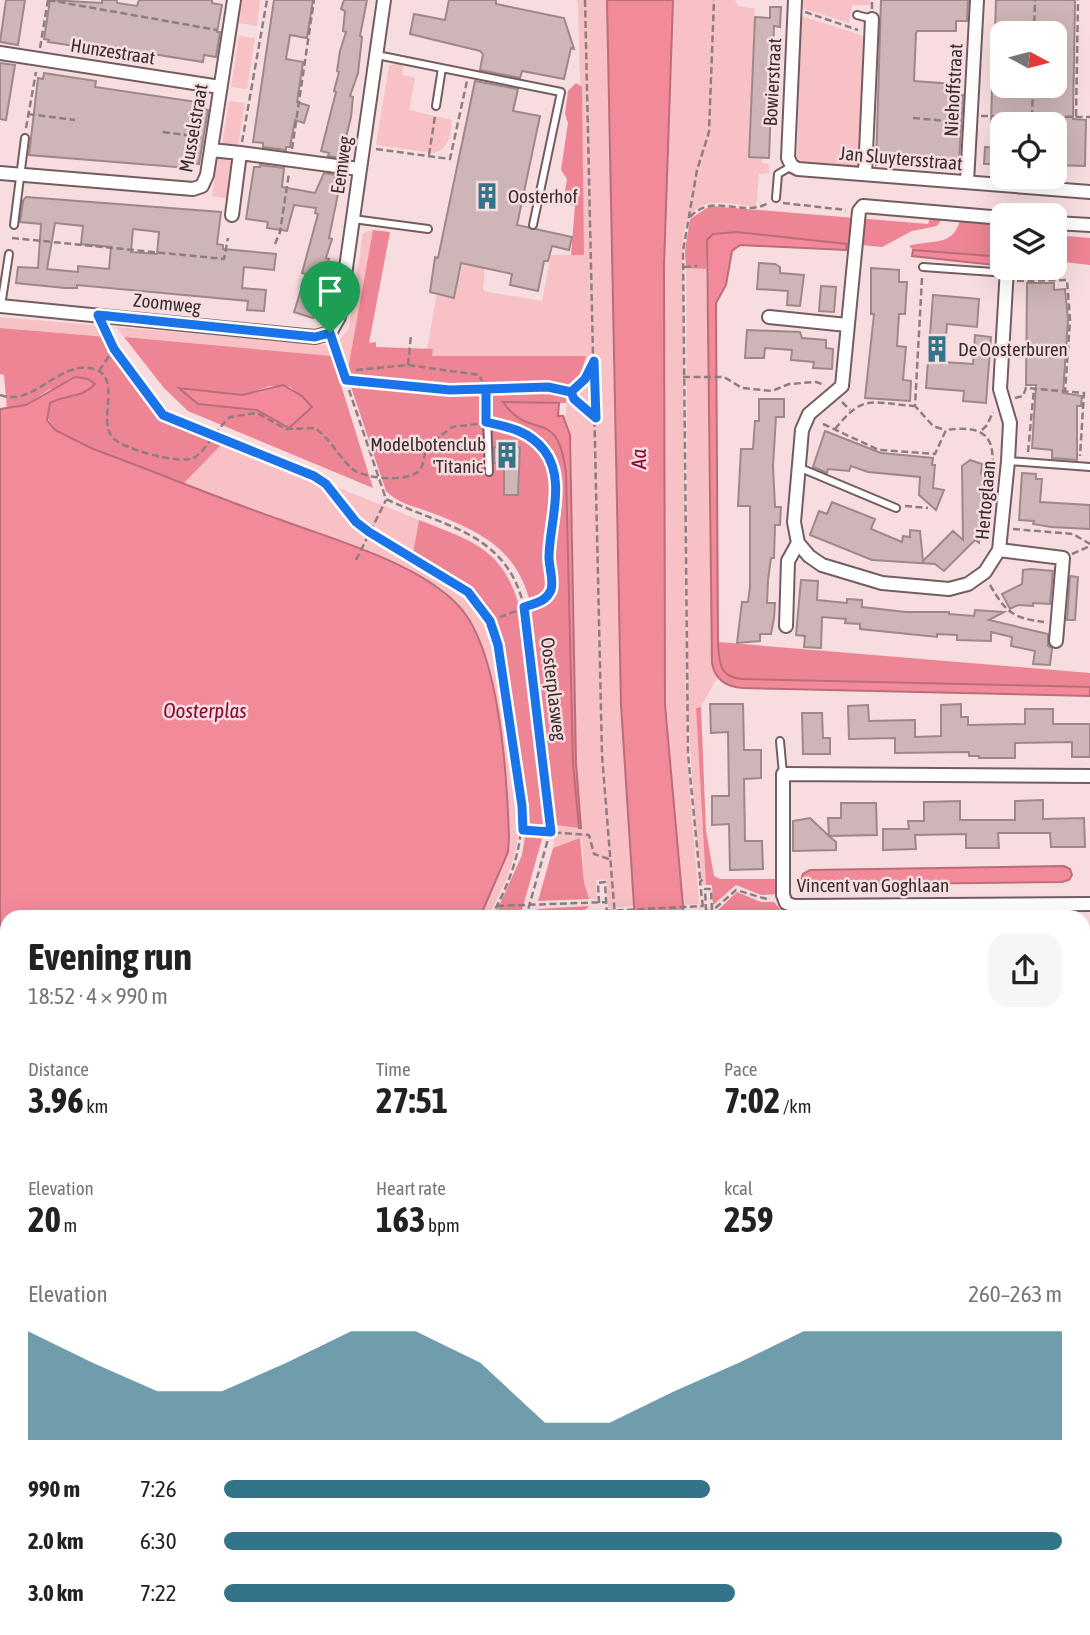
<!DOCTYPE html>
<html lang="en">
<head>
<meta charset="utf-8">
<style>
	body { margin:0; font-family:"Asap Condensed",sans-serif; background:#f6f6f6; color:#222; height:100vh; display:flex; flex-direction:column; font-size:26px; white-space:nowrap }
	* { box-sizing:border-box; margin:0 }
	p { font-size:23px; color:#767676 }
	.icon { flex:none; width:38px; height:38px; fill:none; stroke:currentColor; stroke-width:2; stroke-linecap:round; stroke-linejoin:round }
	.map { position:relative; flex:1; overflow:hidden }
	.sheet { position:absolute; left:0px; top:910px; width:1090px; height:726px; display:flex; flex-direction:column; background:#fff; border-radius:21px 21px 0 0; box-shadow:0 7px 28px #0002 }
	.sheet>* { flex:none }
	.needle { width:46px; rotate:97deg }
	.fabs { position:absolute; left:990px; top:21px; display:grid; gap:14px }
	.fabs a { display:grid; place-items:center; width:77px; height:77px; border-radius:14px; background:#fff; box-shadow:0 7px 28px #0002; font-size:35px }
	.pin { position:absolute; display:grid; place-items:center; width:60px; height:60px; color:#fff; margin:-72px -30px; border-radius:50% 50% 50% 0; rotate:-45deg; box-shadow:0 0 7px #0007 }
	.pin .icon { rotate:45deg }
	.round { display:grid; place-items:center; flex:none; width:74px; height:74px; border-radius:21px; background:#f6f6f6 }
	.headline { display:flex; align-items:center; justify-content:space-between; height:119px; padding:0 28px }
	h1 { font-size:38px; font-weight:700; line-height:52px }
	.metrics { display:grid; grid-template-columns:repeat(3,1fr); gap:10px; height:119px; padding:7px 28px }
	.metrics div { display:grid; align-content:center }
	.metrics b { font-size:35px; font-weight:700 }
	.metrics small { font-size:19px; font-weight:400 }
	.metrics p { font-size:19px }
	.chart { height:196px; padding:14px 28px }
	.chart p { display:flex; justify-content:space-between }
	.chart svg { width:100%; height:126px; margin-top:7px; fill:#347488; opacity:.7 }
	ul { padding:0 28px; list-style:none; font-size:23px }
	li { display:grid; grid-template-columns:112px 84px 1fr; align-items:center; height:52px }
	li i { height:18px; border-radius:9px; background:#347488 }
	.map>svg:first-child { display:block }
	.green { fill:#f7c1c6 }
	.forest { fill:#ee8594; fill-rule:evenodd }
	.water { fill:#f38a99; stroke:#bb6e79; stroke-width:2 }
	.building { fill:#ceb5b7; stroke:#a08789; stroke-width:2; fill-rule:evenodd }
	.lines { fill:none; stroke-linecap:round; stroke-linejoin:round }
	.lane-casing { stroke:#745d60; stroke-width:10 }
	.street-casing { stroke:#745d60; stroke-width:16 }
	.path { stroke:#8f7e7f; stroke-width:2.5; stroke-dasharray:7 3.5; stroke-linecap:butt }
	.lane { stroke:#fff; stroke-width:6 }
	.street { stroke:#fff; stroke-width:12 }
	.route-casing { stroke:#fff; stroke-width:14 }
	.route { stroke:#1a73e8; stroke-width:9 }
	.labels { text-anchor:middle; stroke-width:5; stroke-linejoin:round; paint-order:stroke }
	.street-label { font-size:19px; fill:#382e2f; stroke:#f7dddf }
	.poi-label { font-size:19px; fill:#382e2f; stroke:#f7dddf; text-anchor:start }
	.water-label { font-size:21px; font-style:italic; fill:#8b0833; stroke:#f7dddf }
</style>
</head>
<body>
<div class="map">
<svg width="1090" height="1635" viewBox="0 0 1090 1635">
	<rect width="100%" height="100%" fill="#f7dddf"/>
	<path class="green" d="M 242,0 L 260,0 L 257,26 L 239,23 Z
		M 574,0 L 607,0 L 621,705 L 634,906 L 608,908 L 606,879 L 596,880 L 597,899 L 589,899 L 584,882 L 582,838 L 553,848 L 556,825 L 581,828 L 576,763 L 571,449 L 563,416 L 566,416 L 567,388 L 578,382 L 432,356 L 433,350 L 427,349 L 437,294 L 455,298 L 463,262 L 485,266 L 483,291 L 542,301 L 551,255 L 584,255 L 578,1 Z
		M 673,0 L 734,0 L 739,6 L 755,9 L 749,156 L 762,157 L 762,163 L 769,164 L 769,173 L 759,174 L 756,207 C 723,203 691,192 683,235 L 687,754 L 699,904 L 683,905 L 665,705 L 664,266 Z
		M 801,0 L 870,0 L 870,5 L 852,5 L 849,23 L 801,8 Z
		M 801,16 L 867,37 L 862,167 L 803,162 L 797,158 Z
		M 239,36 L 255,38 L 247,89 L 231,87 Z
		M 396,64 L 403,64 L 402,75 L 415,78 L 409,110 L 452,120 C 450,134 450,149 434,153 L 376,145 L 389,66 Z
		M 229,101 L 245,103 L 238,146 L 222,144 Z
		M 218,157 L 234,162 L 229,199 L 212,196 Z
		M 373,230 L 349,367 L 344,368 L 337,343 L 349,328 L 363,233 Z
		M 686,268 L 706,269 L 706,294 L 709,296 L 712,663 L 717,678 L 701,707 L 696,708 L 706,885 L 702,885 L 696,837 L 688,715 Z
		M 0,317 L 94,325 L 107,337 L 0,328 Z
		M 116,327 L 328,345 L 332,356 L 124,337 Z
		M 224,442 L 419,520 L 413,553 L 375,526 L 371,532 L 476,607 L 487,623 L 495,646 L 519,806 C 521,852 508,877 488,917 L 480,917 L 508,852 L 509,837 L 495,693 L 486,657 L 475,630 L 442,588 L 382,557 L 184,483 Z
		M 0,1573 L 7,1574 L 7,1629 L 224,1629 L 223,1635 L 0,1635 Z
		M 234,1629 L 418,1629 L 416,1635 L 233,1635 Z"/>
	<path class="forest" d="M 576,83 L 582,87 L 584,255 L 571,255 L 575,206 L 563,203 L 567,179 L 561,170 L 568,123 L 565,114 L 568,91 Z
		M 710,206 L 928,224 L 930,218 L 942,219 L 937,226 L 912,231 L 882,247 L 736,232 L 707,240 L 706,269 L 686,268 L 685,251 L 690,219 Z
		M 960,220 L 990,222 L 990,230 L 1003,231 L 1003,257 L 913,250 L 909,246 C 930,239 953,248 960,220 Z
		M 373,230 L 390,232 L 369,343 L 376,342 L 376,347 L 433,349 L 432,356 L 586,356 L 578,382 L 567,388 L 566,403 L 504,403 C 532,444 556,402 566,473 L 573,763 L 579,828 L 556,825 L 529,598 C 514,545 473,528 424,510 C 409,505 397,502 386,491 L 350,384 L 452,394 L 553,391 L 553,384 L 449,387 L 347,375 Z
		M 1055,235 L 1090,238 L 1090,265 L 1055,261 Z
		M 0,328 L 107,337 C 147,388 162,417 224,442 L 184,483 L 79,443 L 55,430 L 46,415 L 50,403 L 60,397 L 76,397 L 50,389 L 26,405 L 7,409 L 4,375 L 0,374 Z
		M 124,337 L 332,356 L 373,488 L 188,411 L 164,388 ZM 270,386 L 290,387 L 312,407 L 289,427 L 257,410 L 198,404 L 180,389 L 242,395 Z
		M 419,520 C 469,540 501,547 518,602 L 545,810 L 544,832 L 520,917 L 494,917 L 522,855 L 526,830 L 502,643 C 485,590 456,581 413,553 Z
		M 718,642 L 1090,673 L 1090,687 L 735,679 C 718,672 719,659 718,642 Z
		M 701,707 L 706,831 L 714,876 L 720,879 L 777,879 L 778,894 L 761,895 L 736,885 L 713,905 L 712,885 L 706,885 L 696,708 Z
		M 580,838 L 584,882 L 589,899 L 538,901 L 553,848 Z
		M 737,892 L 761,902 L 774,902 L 785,915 L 715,917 L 715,913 Z
		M 589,906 L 584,911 L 585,917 L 532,917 L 534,911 L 539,909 Z
		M 0,1323 L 7,1326 L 7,1409 L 0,1407 Z"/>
	<path class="water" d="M 607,0 L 673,0 L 664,266 L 665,705 L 684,917 L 635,917 L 634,906 L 621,705 Z
		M 736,232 L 847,244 L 846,250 L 740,245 L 732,251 L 726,285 L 716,303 L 718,642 C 719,662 719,678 743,679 L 1090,687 L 1090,696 L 743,688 C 727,687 715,680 712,663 L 707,240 L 713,234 Z
		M 913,250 L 1003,257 L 1003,266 L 912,256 Z
		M 75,377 L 88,379 L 95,384 C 81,399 66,394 50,403 L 47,420 L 55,430 L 93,449 C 156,472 218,498 281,520 C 335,540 433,567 466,615 C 500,664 507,777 509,837 L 508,852 L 480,917 L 7,917 L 7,1288 L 0,1287 L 0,409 L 26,405 Z
		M 283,385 L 302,396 L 312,407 L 289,428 L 257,410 L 198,404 L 179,388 L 242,395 Z
		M 503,402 L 559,403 L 558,416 L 563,416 L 570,435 L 576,763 L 581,828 L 579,828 L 573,763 L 566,473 C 557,403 532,444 503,402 Z
		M 1064,866 L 1070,869 L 1072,875 L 1069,880 L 1062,882 L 810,885 L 801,880 L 803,874 L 810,870 Z"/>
	<path class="building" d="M 6,0 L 25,0 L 18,45 L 0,42 Z
		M 50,0 L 102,3 L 102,0 L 117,0 L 117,3 L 137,6 L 139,0 L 212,0 L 212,3 L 222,5 L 217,32 L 220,32 L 216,57 L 204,55 L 203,62 L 102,46 L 101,50 L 48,42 L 49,40 L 44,39 Z
		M 274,0 L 313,0 L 307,38 L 290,35 L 286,59 L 303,62 L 297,102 L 309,106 L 304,123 L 295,120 L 290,147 L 286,147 L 286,150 L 263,147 L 263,143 L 253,142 Z
		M 344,0 L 367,0 L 360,36 L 362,37 L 358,73 L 350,96 L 353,97 L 351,117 L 341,158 L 328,156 L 329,153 L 321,151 L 336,92 L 334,91 L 339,72 L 337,71 L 340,51 L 346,32 L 343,31 L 345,11 L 341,9 Z
		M 449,0 L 496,0 L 496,4 L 564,18 L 574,49 L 571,48 L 564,79 L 522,71 L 520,78 L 480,70 L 483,54 L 480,51 L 410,34 L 414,14 L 445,20 Z
		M 881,0 L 968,0 L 967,21 L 956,21 L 956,31 L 917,31 L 916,33 L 914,81 L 954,84 L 953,95 L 963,95 L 959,161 L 886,155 L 876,165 Z
		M 996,0 L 1075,0 L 1073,119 L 1086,120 L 1085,166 L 1055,165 L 1055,149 L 1065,149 L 1065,127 L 1055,127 L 1055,124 L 991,124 L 993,54 L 1003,54 L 1003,86 L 1032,86 L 1031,91 L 1059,91 L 1060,55 L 1055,55 L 1056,33 L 1009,31 L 1009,33 L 995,33 Z
		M 770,7 L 781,7 L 780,27 L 774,26 L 769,158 L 749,157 L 755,17 L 770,18 Z
		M 0,63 L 15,65 L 6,120 L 0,119 Z
		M 44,73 L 96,81 L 95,87 L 197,102 L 196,107 L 208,110 L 199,164 L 188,162 L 188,168 L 29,155 L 38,78 L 43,79 Z
		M 475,81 L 518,89 L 513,111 L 540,116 L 517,225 L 572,237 L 569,250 L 552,246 L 548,261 L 544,261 L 538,291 L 510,285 L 512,274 L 461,263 L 454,298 L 430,292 L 435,257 L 438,258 Z
		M 985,147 L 1003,148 L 1003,164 L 984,164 Z
		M 260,165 L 284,168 L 282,187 L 315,193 L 324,173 L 336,175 L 335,177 L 341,179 L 329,238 L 332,239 L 326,258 L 329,259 L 323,278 L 326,279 L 320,298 L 322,299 L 313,318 L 294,312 L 306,274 L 302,273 L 318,214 L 315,213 L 316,208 L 294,205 L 287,231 L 267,228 L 268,222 L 246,219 L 254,167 L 260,167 Z
		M 26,197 L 221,212 L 217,244 L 223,245 L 223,249 L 276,254 L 274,270 L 244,267 L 242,288 L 266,290 L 264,311 L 247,310 L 248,301 L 77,285 L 77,288 L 65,288 L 16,283 L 18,267 L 38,268 L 41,224 L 20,222 L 23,201 ZM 55,223 L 83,226 L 81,244 L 111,247 L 109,269 L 78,266 L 78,272 L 47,269 ZM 133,229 L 159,232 L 157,254 L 131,252 Z
		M 759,263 L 775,264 L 780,267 L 780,273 L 804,275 L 800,306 L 787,305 L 788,291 L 757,289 Z
		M 871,268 L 899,270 L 899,282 L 907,282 L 905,314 L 899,314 L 897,346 L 906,347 L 903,380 L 911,381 L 910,401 L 865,398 L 874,314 L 871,314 Z
		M 1027,283 L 1054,283 L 1054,290 L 1065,289 L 1068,320 L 1063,393 L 1082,396 L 1081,406 L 1077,406 L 1077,460 L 1052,458 L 1052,450 L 1032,448 L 1036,385 L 1026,385 Z
		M 821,286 L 836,287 L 834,312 L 819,311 Z
		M 933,295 L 979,299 L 977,327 L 947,324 L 944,362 L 973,364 L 975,335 L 991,337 L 986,403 L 963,401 L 964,391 L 926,388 Z
		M 747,330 L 800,332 L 802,338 L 826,340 L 826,348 L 833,349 L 832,369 L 813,368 L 814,362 L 791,360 L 792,350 L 765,348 L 764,358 L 745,358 Z
		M 759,399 L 784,399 L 784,417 L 776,417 L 773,466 L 775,507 L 781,507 L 780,525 L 775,525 L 774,558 L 771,558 L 768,580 L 767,603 L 775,603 L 774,618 L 771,634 L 760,634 L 760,641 L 737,643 L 742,602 L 748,602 L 750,586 L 750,506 L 738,506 L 741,449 L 753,449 L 755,421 L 759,421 Z
		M 825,431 L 881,453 L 933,458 L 932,465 L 935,465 L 933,488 L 944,490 L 936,510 L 919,495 L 920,477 L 868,472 L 851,466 L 849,471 L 828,469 L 827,473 L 813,467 Z
		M 494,447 L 520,447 L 518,495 L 504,495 L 504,463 L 494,463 Z
		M 970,460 L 982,464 L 981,474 L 986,474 L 979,543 L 975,540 L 944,571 L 935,564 L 872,560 L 810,535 L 819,511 L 827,514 L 832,502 L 875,519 L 871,529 L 902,542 L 903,536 L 910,537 L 910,530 L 920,531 L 923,561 L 953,531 L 963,540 L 962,466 Z
		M 1022,473 L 1036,474 L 1036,479 L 1042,479 L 1040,502 L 1090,505 L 1090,529 L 1051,527 L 1033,524 L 1034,521 L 1019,520 Z
		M 1031,569 L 1053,571 L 1050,604 L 1033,603 L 1033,606 L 1018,605 L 1010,609 L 1002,594 L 1022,584 L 1023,570 Z
		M 1070,576 L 1078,577 L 1075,620 L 1067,620 Z
		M 801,580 L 818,581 L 817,600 L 847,603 L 847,599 L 862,600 L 862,607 L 906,612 L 949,612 L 949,614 L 974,616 L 975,610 L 1004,612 L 989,620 L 1048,634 L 1048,646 L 1052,648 L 1050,665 L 1033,664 L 1035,651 L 1011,646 L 1012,637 L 991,632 L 991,641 L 957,640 L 957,635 L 937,634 L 937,637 L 860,629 L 860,624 L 845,623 L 846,619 L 822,617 L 821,648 L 804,647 L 805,636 L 796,635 Z
		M 710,704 L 743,704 L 744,750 L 761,750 L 761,778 L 744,779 L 745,841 L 762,841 L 763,869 L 730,870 L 729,824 L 712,825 L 712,796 L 729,796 L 728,732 L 711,733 Z
		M 961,704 L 961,717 L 968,717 L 968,725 L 1025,724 L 1025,709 L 1053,709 L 1053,724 L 1090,724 L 1090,757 L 1072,757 L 1072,742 L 1015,743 L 1015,758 L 979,758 L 979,756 L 969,756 L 969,752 L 895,753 L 895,738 L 849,739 L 848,706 L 868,705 L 869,721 L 915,720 L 915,737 L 941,736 L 941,705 Z
		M 802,713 L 822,713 L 823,738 L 830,738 L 830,754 L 803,754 Z
		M 1043,800 L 1043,819 L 1084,818 L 1085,847 L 1051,847 L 1050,833 L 998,833 L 999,848 L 966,848 L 966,834 L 915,835 L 916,849 L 883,850 L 883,829 L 909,829 L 908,821 L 924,821 L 924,802 L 960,801 L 960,820 L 1015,820 L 1015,801 Z
		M 841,803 L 876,803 L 877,835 L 829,836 L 836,842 L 836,850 L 793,851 L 793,821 L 810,818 L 829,836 L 828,818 L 841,818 Z"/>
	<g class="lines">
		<defs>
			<path id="lane" d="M 857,15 L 872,19
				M 377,55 L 561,92 L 533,225
				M 436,106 L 442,68
				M 776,198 L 778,174 L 792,166
				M 353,219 L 428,229
				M 14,225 L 25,138
				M 923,267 L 1007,273
				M 1,306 L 9,254
				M 330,333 L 346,380 L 450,390 L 548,387
				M 486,389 L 489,472
				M 1008,461 L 1090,467
				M 798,467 L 896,508
				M 780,741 L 783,774
				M 1083,1188 L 1090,1189
				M 1083,1389 L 1090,1389
				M 246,1635 L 247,1629"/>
			<path id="street" d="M 795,0 L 788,158 L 792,166 L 798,169 L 1090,192
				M 0,53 L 220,87
				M 211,150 L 240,153 L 232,215
				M 240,153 L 359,169
				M 0,173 L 193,189 L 202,186 L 207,175 L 234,0
				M 865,174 L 872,19
				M 967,182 L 977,0
				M 1055,223 L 1090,225
				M 0,306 L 315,337 L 330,333 L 339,317 L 384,0
				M 769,317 L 847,325
				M 798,543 L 809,556 L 822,565 L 882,583 L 949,589 L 968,584 L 985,572 L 999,550 L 1008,461 L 1010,423 L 1000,389 L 1007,268
				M 999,550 L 1063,558 L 1056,641
				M 786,626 L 788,561 L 798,543 L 794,522 L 802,430 L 809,414 L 842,386 L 859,211 L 863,206 L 1003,218
				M 1090,776 L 783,774 L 783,895 L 786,903 L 794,906 L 1090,904
				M 1083,1109 L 1090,1022
				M 1083,1304 L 1090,1303
				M 0,1418 L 7,1420
				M 1083,1501 L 1090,1501
				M 752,1635 L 753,1629
				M 1000,1635 L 1001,1629"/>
		</defs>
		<use href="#lane" class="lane-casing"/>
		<use href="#street" class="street-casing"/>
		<path class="path" d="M 48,0 L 217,30
			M 585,0 L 602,755 L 615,917
			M 872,9 L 872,0
			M 805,12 L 858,30
			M 1034,33 L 1035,0
			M 40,48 L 48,0
			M 28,114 L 75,120
			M 981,116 L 1090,117
			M 1076,116 L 1078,0
			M 1032,117 L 1033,86
			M 913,118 L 958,122
			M 26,128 L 36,72
			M 163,132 L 201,137
			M 242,142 L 267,0
			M 292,149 L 314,0
			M 376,149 L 450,159 L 467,81
			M 429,155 L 435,116
			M 783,203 L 846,210
			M 690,217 C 713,192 743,218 768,203
			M 12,238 L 224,259 L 228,238
			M 275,244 L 280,232 L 289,173
			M 684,267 L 697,266
			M 922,278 L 915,406 L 933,426 L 945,430
			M 1017,281 L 1067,280 L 1070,320 L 1065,392
			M 103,329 C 117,359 140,391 163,415 L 314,476 C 333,488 342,509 358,523 C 368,532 380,537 391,543 C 415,558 464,583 480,605 C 489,617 493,631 498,645 L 522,806 C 523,847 511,881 491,917
			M 408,365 L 411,335
			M 356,370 L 408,365 L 479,375 L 482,381
			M 99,371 L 114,349
			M 683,377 L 724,377 L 742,388 L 772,391 L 789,384 L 816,382 L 825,385
			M 556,388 L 571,392 L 574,399 L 596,418
			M 349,390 L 386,499 C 447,528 507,533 524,607 L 550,832 L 526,917
			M 571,392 L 585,378 L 592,364
			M 0,395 C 33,407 57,363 90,368 C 125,374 96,420 113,438 C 123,449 183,466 195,457 C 207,449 217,428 230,417 L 257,413 L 286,429 L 315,428 C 330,439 338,455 351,468 C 362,479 413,484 421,468 C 424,462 425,453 426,447 L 452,427 L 478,424
			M 1015,398 L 1023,396 L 1026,388 L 1084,393 L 1080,456
			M 842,402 L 850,410
			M 823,424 L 879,450 L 935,454 L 946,430 C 1003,422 993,454 990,496
			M 835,429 C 864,393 871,403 914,406
			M 982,430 L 987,425 L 993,412
			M 1028,452 L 1034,389
			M 905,506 L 928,508
			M 1013,529 L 1073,534 L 1090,544
			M 1072,554 L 1090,546
			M 356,560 L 386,500
			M 990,585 C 1006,612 1012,618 1044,622
			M 490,621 C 501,616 539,604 545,599 C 557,588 549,570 549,557 C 549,501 575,440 498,425
			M 523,830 L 589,835 L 594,854 L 609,859
			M 599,903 L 598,883 L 605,882 L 607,917
			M 497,906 L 606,902
			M 606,911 L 703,906
			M 706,911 L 712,911 L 736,890 L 770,900
			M 706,911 L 705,889 L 711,889 L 712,911
			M 704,917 L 700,882 L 703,879 L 700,878 L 688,754 L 683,251 L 697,170 L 709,132 L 714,0
			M 1083,985 L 1090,986
			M 1083,1270 L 1088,1197
			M 0,1319 L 7,1322
			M 497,1635 L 498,1629
			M 587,1635 L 588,1629"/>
		<use href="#lane" class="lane"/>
		<use href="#street" class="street"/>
	</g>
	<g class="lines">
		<defs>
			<path id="route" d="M 330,333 L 315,337 L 98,315 L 114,349 L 163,415 L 314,476 L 326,484 L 356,522 L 369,532 L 468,592 L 490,621 L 498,645 L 522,806 L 523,830 L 551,832 L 524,607 C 535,603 546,602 551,590 C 554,580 549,568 549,557 C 549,525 567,479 544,450 C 529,431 509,427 486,422 L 486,389 L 548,387 L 571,392 L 585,379 L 594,361 L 596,418 L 574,399 L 571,392 L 548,387 L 450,390 L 346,380 L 330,333"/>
		</defs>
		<use href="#route" class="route-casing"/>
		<use href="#route" class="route"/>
	</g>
	<defs>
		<symbol id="building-bare" viewBox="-9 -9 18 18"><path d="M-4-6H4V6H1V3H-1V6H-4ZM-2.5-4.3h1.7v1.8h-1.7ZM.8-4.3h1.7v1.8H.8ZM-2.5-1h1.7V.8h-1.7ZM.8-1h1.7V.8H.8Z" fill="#347488" stroke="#f7dddf" stroke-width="2.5" paint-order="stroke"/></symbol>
	</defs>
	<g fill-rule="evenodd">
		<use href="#building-bare" x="468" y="177" width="38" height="38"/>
		<use href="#building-bare" x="918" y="330" width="38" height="38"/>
		<use href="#building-bare" x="488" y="436" width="38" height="38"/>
	</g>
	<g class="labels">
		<g class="street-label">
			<text transform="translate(113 51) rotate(9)" y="7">Hunzestraat</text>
			<text transform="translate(772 82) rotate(-87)" y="7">Bowierstraat</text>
			<text transform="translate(953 90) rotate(-87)" y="7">Niehoffstraat</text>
			<text transform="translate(193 128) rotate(-80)" y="7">Musselstraat</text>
			<text transform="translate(901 158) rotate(5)" y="7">Jan Sluytersstraat</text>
			<text transform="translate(341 165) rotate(-82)" y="7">Eemweg</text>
			<text transform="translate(167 303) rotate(6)" y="7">Zoomweg</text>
			<text transform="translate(985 500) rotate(-85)" y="7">Hertoglaan</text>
			<text transform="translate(554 689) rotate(83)" y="7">Oosterplasweg</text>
			<text x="873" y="892">Vincent van Goghlaan</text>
		</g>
		<g class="poi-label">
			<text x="508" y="203">Oosterhof</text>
			<text x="958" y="356">De Oosterburen</text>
			<text x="486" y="451" text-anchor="end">Modelbotenclub<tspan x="486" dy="22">'Titanic'</tspan></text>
		</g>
		<g class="water-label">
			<text transform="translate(639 459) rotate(-91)" y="7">Aa</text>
			<text x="205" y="718">Oosterplas</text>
		</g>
	</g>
</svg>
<div class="fabs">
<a><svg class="needle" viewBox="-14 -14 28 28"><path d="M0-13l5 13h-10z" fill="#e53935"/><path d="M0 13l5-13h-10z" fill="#767676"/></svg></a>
<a><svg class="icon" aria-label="locate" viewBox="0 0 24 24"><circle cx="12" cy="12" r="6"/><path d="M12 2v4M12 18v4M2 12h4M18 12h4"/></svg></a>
<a><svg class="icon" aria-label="layers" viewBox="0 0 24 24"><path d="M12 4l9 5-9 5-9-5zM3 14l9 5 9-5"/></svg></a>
</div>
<div class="pin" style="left:330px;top:333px;background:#1e9e55"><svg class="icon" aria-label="arrive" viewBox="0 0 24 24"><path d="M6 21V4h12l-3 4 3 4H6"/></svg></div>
<section class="sheet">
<div class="headline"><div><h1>Evening run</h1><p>18:52 · 4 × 990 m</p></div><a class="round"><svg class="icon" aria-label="share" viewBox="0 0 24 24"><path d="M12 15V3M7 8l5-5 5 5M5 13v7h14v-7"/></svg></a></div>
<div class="metrics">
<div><p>Distance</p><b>3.96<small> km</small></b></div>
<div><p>Time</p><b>27:51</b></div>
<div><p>Pace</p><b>7:02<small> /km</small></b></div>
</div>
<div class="metrics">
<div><p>Elevation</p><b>20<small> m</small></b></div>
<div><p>Heart rate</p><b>163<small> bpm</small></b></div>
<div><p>kcal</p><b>259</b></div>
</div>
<div class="chart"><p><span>Elevation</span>260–263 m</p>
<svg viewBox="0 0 160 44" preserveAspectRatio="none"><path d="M0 44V6L10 17L20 27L30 27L40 17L50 6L60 6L70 17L80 38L90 38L100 27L110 17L120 6L130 6L140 6L150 6L160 6V44z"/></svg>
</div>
<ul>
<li><b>990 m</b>7:26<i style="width:58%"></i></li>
<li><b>2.0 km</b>6:30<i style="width:100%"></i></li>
<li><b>3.0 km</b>7:22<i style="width:61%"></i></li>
</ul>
</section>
</div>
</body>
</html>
